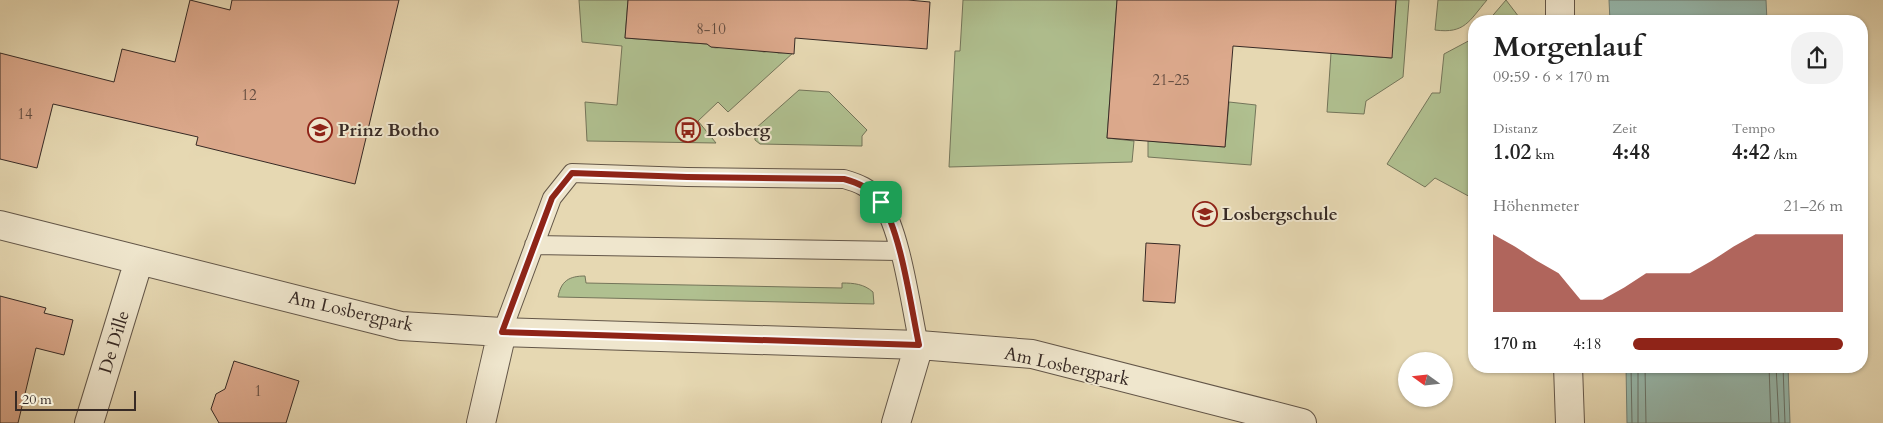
<!DOCTYPE html>
<html lang="de">
<head>
<meta charset="utf-8">
<style>
	body { margin:0; font-family:Cardo,serif; background:#f2f2f2; color:#222; height:100vh; display:flex; flex-direction:column; font-size:19px; white-space:nowrap }
	* { box-sizing:border-box; margin:0 }
	p { font-size:16px; color:#767676 }
	.icon { flex:none; width:28px; height:28px; fill:none; stroke:currentColor; stroke-width:2; stroke-linecap:round; stroke-linejoin:round }
	.map { position:relative; flex:1; overflow:hidden }
	.panel { position:absolute; left:1468px; top:15px; width:400px; height:358px; display:flex; flex-direction:column; background:#fff; border-radius:20px; box-shadow:0 1px 4px #0004 }
	.panel>* { flex:none }
	.needle { width:32px; rotate:285deg }
	.controls { position:absolute; left:1398px; top:352px; display:grid; gap:10px }
	.controls a { display:grid; place-items:center; width:55px; height:55px; border-radius:50%; background:#fff; box-shadow:0 1px 4px #0004; font-size:25px }
	.scale { position:absolute; left:15px; bottom:12px; width:121px; box-sizing:border-box; padding-left:5px; border:2px solid #372a25; border-top:0; font-size:14px; line-height:18px; white-space:nowrap; color:#372a25; -webkit-text-stroke:4px #efe6cd; paint-order:stroke }
	.pin { position:absolute; display:grid; place-items:center; width:42px; height:42px; color:#fff; margin:-21px; border-radius:10px; box-shadow:0 2px 8px #0006 }
	.round { display:grid; place-items:center; flex:none; width:52px; height:52px; border-radius:20px; background:#f2f2f2 }
	.headline { display:flex; align-items:center; justify-content:space-between; height:85px; padding:0 25px }
	h1 { font-size:28px; font-weight:700; line-height:38px }
	.figures { display:grid; grid-template-columns:repeat(3,1fr); gap:8px; height:85px; padding:5px 25px }
	.figures div { display:grid; align-content:center }
	.figures b { font-size:21px; font-weight:700 }
	.figures small { font-size:14px; font-weight:400 }
	.figures p { font-size:14px }
	.chart { height:140px; padding:10px 25px }
	.chart p { display:flex; justify-content:space-between }
	.chart svg { width:100%; height:90px; margin-top:5px; fill:#8f2418; opacity:.7 }
	ul { padding:0 25px; list-style:none; font-size:16px }
	li { display:grid; grid-template-columns:80px 60px 1fr; align-items:center; height:38px }
	li i { height:12px; border-radius:6px; background:#8f2418 }
	.map>svg:first-child { display:block }
	.green { fill:#b0c090; stroke:#74755a }
	.water { fill:#96b9ae; stroke:#708077 }
	.lines { fill:none; stroke-linecap:round; stroke-linejoin:round }
	.shore { stroke:#66726a; stroke-width:1 }
	.building { fill:#dca98c; stroke:#372a25 }
	.lane-casing { stroke:#635648; stroke-width:20 }
	.street-casing { stroke:#635648; stroke-width:30 }
	.lane { stroke:#efe6cd; stroke-width:18 }
	.street { stroke:#efe6cd; stroke-width:28 }
	.route-casing { stroke:#fff; stroke-width:10 }
	.route { stroke:#8f2418; stroke-width:6 }
	.labels { text-anchor:middle; stroke-width:4; stroke-linejoin:round; paint-order:stroke }
	.number-label { font-size:15px; fill:#604a3f }
	.poi-label { font-size:18px; font-weight:bold; fill:#372a25; stroke:#efe6cd; text-anchor:start }
	.street-label { font-size:18px; fill:#372a25; stroke:#efe6cd }
</style>
</head>
<body>
<div class="map">
<svg width="1883" height="423" viewBox="0 0 1883 423">
	<rect width="100%" height="100%" fill="#e6d8b2"/>
	<filter id="stains"><feTurbulence type="fractalNoise" baseFrequency=".004" numOctaves="4"/><feColorMatrix values="0 0 0 0 .2 0 0 0 0 .09 0 0 0 0 .02 0 0 0 .5 -.17"/></filter>
	<radialGradient id="worn" r=".72"><stop offset=".6" stop-color="#630" stop-opacity="0"/><stop offset="1" stop-color="#630" stop-opacity=".3"/></radialGradient>
	<path class="green" d="M 579,0 L 628,0 L 625,38 L 707,44 C 713,49 718,49 725,45 C 733,47 738,52 747,48 L 764,52 L 774,50 L 778,53 L 794,52 L 728,112 L 718,102 L 698,121 L 716,143 L 587,141 L 585,102 L 617,105 L 622,46 L 582,42 Z
		M 963,0 L 1117,0 L 1107,138 L 1134,141 L 1132,162 L 949,167 L 955,51 L 960,51 Z
		M 1396,0 L 1409,0 L 1403,77 L 1366,101 L 1364,114 L 1327,112 L 1331,53 L 1391,58 Z
		M 1438,0 L 1487,0 C 1469,21 1465,34 1435,30 Z
		M 1506,0 L 1522,21 L 1488,21 Z
		M 1474,38 L 1474,199 L 1435,178 L 1425,187 L 1387,164 L 1432,93 L 1440,93 L 1444,54 Z
		M 799,90 L 829,92 L 867,130 L 862,136 L 862,146 L 760,144 L 755,140 L 755,129 Z
		M 1229,102 L 1256,105 L 1251,165 L 1148,157 L 1148,141 L 1225,147 Z
		M 585,276 L 586,283 L 842,288 L 842,283 C 854,283 864,284 873,292 L 874,304 L 558,297 C 561,281 569,276 585,276 Z"/>
	<path class="water" d="M 1609,0 L 1766,0 L 1767,21 L 1610,21 Z
		M 1626,366 L 1788,366 L 1790,423 L 1627,423 Z"/>
	<g class="lines">
		<path class="shore" d="M 1631,366 L 1632,423
			M 1638,366 L 1638,423
			M 1645,366 L 1646,423
			M 1769,366 L 1771,423
			M 1776,366 L 1779,423
			M 1783,366 L 1785,423"/>
	</g>
	<path class="building" d="M 190,0 L 230,10 L 232,0 L 399,0 L 355,184 L 196,145 L 198,137 L 53,104 L 37,168 L 0,159 L 0,53 L 114,82 L 122,49 L 175,62 Z
		M 628,0 L 908,0 L 930,2 L 927,49 L 795,38 L 794,54 L 711,47 L 707,44 L 625,38 Z
		M 1117,0 L 1396,0 L 1392,58 L 1233,46 L 1225,147 L 1107,138 Z
		M 1146,243 L 1180,245 L 1175,303 L 1143,301 Z
		M 0,296 L 46,308 L 44,313 L 73,320 L 64,355 L 36,348 L 18,423 L 0,423 Z
		M 234,361 L 299,381 L 286,423 L 219,423 L 211,409 L 216,394 L 225,389 Z"/>
	<g class="lines">
		<defs>
			<path id="lane" d="M 534,245 L 899,251
				M 502,332 L 552,198 L 572,173 L 687,177 L 844,179 C 858,183 871,188 880,201 C 901,230 911,308 919,345"/>
			<path id="street" d="M 1560,0 L 1560,21
				M 0,225 L 401,326 L 502,332 L 919,345 L 1032,354 L 1302,423
				M 1568,366 L 1570,423
				M 89,423 L 139,260
				M 481,423 L 502,332
				M 896,423 L 919,345"/>
		</defs>
		<use href="#lane" class="lane-casing"/>
		<use href="#street" class="street-casing"/>
		<use href="#lane" class="lane"/>
		<use href="#street" class="street"/>
	</g>
	<g class="lines">
		<defs>
			<path id="route" d="M 572,173 L 687,177 L 844,179 C 858,183 871,188 880,201 C 901,230 911,308 919,345 L 502,332 L 552,198 Z"/>
		</defs>
		<use href="#route" class="route-casing"/>
		<use href="#route" class="route"/>
	</g>
	<defs>
		<symbol id="school-ring" viewBox="-11 -11 22 22"><circle r="9.5" fill="#efe6cd" stroke="#8f2418" stroke-width="1.5"/><path d="M0-5L7-2L0 1L-7-2ZM-4 1L0 2.5L4 1V4Q0 6-4 4Z" fill="#8f2418"/></symbol>
		<symbol id="bus-ring" viewBox="-11 -11 22 22"><circle r="9.5" fill="#efe6cd" stroke="#8f2418" stroke-width="1.5"/><path d="M-5-6H5V4H4V6H2V4H-2V6H-4V4H-5ZM-3.5-4V0h7V-4ZM-3.5 1.2v1.5H-2V1.2ZM2 1.2v1.5H3.5V1.2Z" fill="#8f2418"/></symbol>
	</defs>
	<g fill-rule="evenodd">
		<use href="#school-ring" x="306" y="116" width="28" height="28"/>
		<use href="#bus-ring" x="674" y="116" width="28" height="28"/>
		<use href="#school-ring" x="1191" y="200" width="28" height="28"/>
	</g>
	<g class="labels">
		<g class="number-label">
			<text x="711" y="34">8-10</text>
			<text x="1171" y="85">21-25</text>
			<text x="249" y="100">12</text>
			<text x="25" y="119">14</text>
			<text x="258" y="396">1</text>
		</g>
		<g class="poi-label">
			<text x="338" y="136">Prinz Botho</text>
			<text x="706" y="136">Losberg</text>
			<text x="1222" y="220">Losbergschule</text>
		</g>
		<g class="street-label">
			<text transform="translate(351 311) rotate(13)" y="6">Am Losbergpark</text>
			<text transform="translate(114 342) rotate(-73)" y="6">De Dille</text>
			<text transform="translate(1067 366) rotate(12)" y="6">Am Losbergpark</text>
		</g>
	</g>
	<rect width="100%" height="100%" filter="url(#stains)"/>
	<rect width="100%" height="100%" fill="url(#worn)"/>
</svg>
<div class="controls">
<a><svg class="needle" viewBox="-14 -14 28 28"><path d="M0-13l5 13h-10z" fill="#e53935"/><path d="M0 13l5-13h-10z" fill="#767676"/></svg></a>
</div>
<div class="scale">20 m</div>
<div class="pin" style="left:881px;top:202px;background:#1e9e55"><svg class="icon" aria-label="arrive" viewBox="0 0 24 24"><path d="M6 21V4h12l-3 4 3 4H6"/></svg></div>
<section class="panel">
<div class="headline"><div><h1>Morgenlauf</h1><p>09:59 · 6 × 170 m</p></div><a class="round"><svg class="icon" aria-label="share" viewBox="0 0 24 24"><path d="M12 15V3M7 8l5-5 5 5M5 13v7h14v-7"/></svg></a></div>
<div class="figures">
<div><p>Distanz</p><b>1.02<small> km</small></b></div>
<div><p>Zeit</p><b>4:48</b></div>
<div><p>Tempo</p><b>4:42<small> /km</small></b></div>
</div>
<div class="chart"><p><span>Höhenmeter</span>21–26 m</p>
<svg viewBox="0 0 160 44" preserveAspectRatio="none"><path d="M0 44V6L10 12L20 19L30 25L40 38L50 38L60 32L70 25L80 25L90 25L100 19L110 12L120 6L130 6L140 6L150 6L160 6V44z"/></svg>
</div>
<ul>
<li><b>170 m</b>4:18<i style="width:100%"></i></li>
</ul>
</section>
</div>
</body>
</html>
